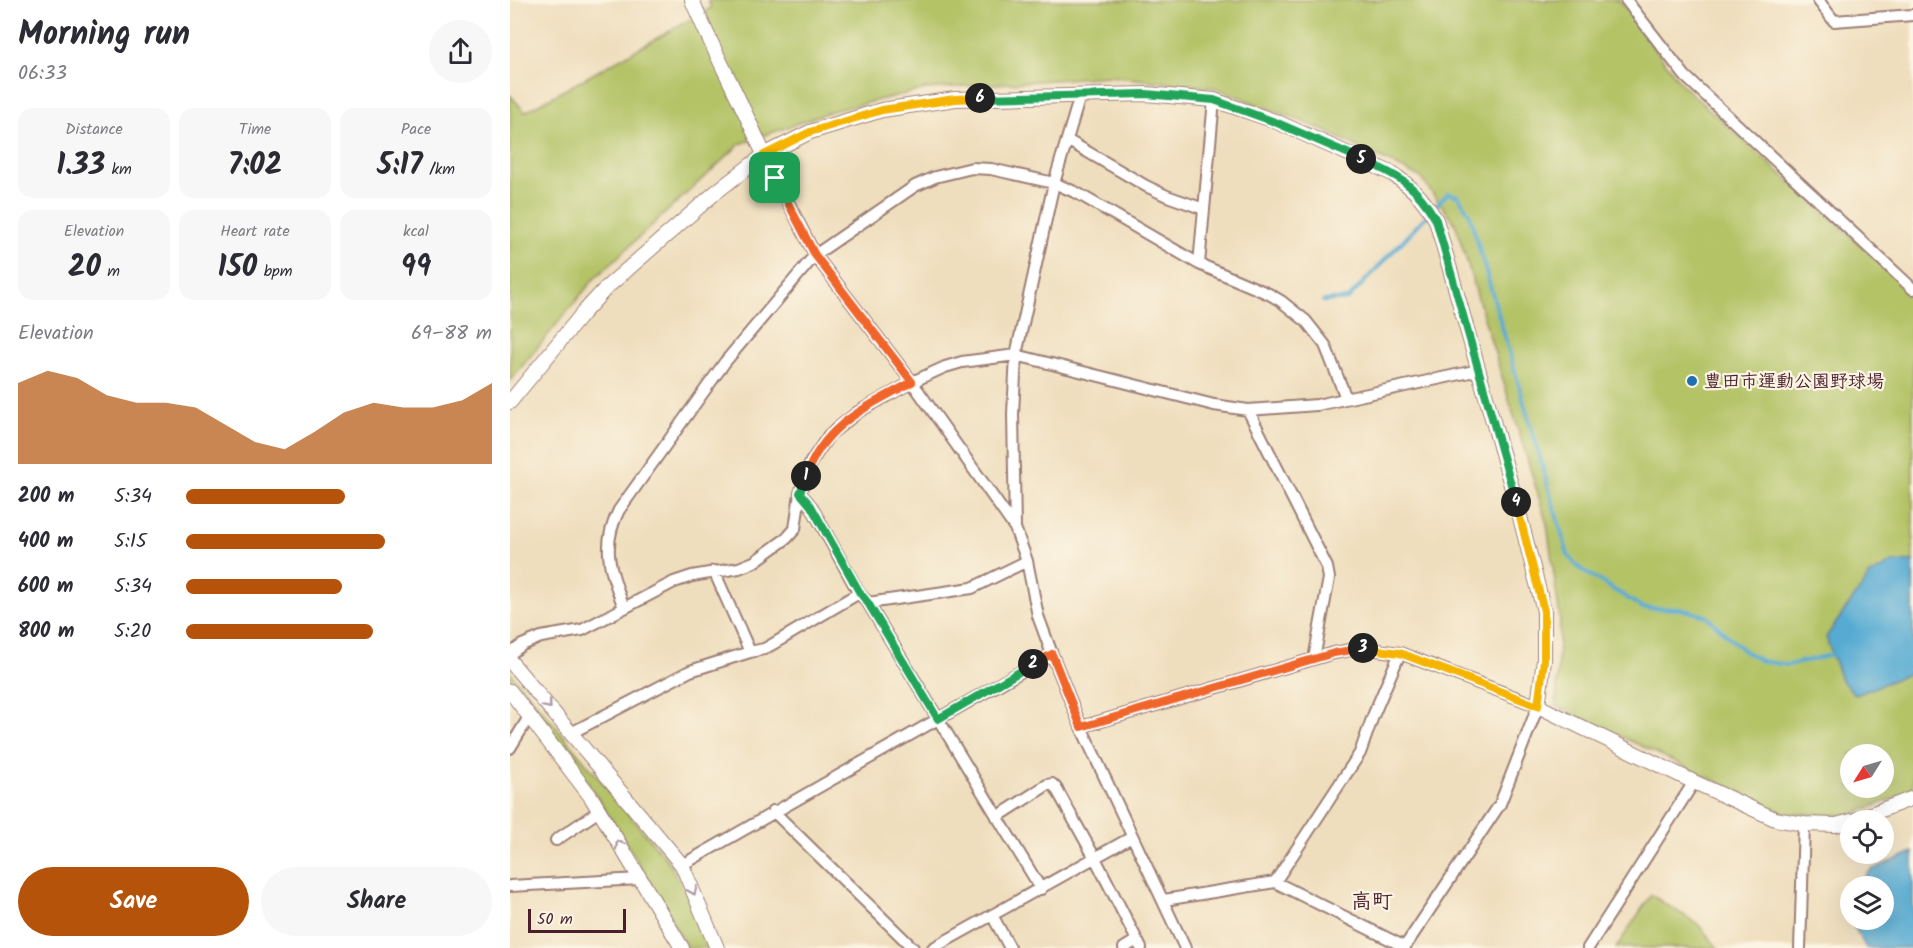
<!DOCTYPE html>
<html lang="en">
<head>
<meta charset="utf-8">
<style>
	body { margin:0; font-family:Kalam,"Klee One",sans-serif; background:#f7f7f7; color:#2b2b33; height:100vh; display:flex; flex-direction:column; font-size:22px; white-space:nowrap }
	* { box-sizing:border-box; margin:0 }
	p { font-size:20px; color:#7c7c81 }
	.icon { flex:none; width:33px; height:33px; fill:none; stroke:currentColor; stroke-width:2; stroke-linecap:round; stroke-linejoin:round }
	.map { position:relative; flex:1; overflow:hidden }
	.sheet { display:flex; flex-direction:column; background:#fff; width:510px }
	.sheet>* { flex:none }
	.needle { width:39px; rotate:233deg }
	.buttons { position:absolute; left:1330px; top:744px; display:grid; gap:12px }
	.buttons a { display:grid; place-items:center; width:54px; height:54px; border-radius:50%; background:#fff; box-shadow:0 6px 24px #0002; font-size:30px }
	.scale { position:absolute; left:18px; bottom:15px; width:98px; box-sizing:border-box; padding-left:6px; border:3px solid #4a1f2b; border-top:0; font-size:16px; line-height:21px; white-space:nowrap; color:#4a1f2b; -webkit-text-stroke:4px #fcf5e5; paint-order:stroke }
	.pin { position:absolute; display:grid; place-items:center; width:51px; height:51px; color:#fff; margin:-26px; border-radius:12px; box-shadow:0 3px 9px #0006 }
	.km { position:absolute; width:30px; height:30px; margin:-15px; border-radius:50%; background:#222; color:#fff; font-size:16px; line-height:30px; text-align:center }
	.round { display:grid; place-items:center; flex:none; width:63px; height:63px; border-radius:32px; background:#f7f7f7 }
	.summary { display:flex; align-items:center; justify-content:space-between; height:102px; padding:0 18px }
	h1 { font-size:33px; font-weight:600; line-height:45px }
	.stats { display:grid; grid-template-columns:repeat(3,1fr); gap:9px; height:102px; padding:6px 18px }
	.stats div { display:grid; align-content:center; border-radius:15px; background:#f7f7f7; text-align:center }
	.stats b { font-size:30px; font-weight:600 }
	.stats small { font-size:16px; font-weight:400 }
	.stats p { font-size:16px }
	.chart { height:168px; padding:12px 18px }
	.chart p { display:flex; justify-content:space-between }
	.chart svg { width:100%; height:108px; margin-top:6px; fill:#b45309; opacity:.7 }
	.primary-button { display:flex; gap:12px; margin-top:auto; padding:12px 18px }
	.primary-button a { flex:1; height:69px; border-radius:36px; background:#b45309; color:#fff; font-size:24px; font-weight:600; line-height:69px; text-align:center }
	.primary-button a+a { background:#f7f7f7; color:#2b2b33 }
	ul { padding:0 18px; list-style:none; font-size:20px }
	li { display:grid; grid-template-columns:96px 72px 1fr; align-items:center; height:45px }
	li i { height:15px; border-radius:8px; background:#b45309 }
	main { display:flex; flex:1; min-height:0 }
	.map>svg:first-child { display:block }
	.green { fill:#b3c366; stroke:#7e7148; stroke-width:1.5; fill-rule:evenodd }
	.water { fill:#57abd3; stroke:#50657f; stroke-width:1.5 }
	.lines { fill:none; stroke-linecap:round; stroke-linejoin:round }
	.stream { stroke:#57abd3; stroke-width:4 }
	.minor-casing { stroke:#9c7e74; stroke-width:14 }
	.tertiary-casing { stroke:#9c7e74; stroke-width:16 }
	.minor { stroke:#fff; stroke-width:10 }
	.tertiary { stroke:#fff; stroke-width:14 }
	.oneway { stroke:#ae9aa0 }
	.split-1-casing { stroke:#fff; stroke-width:12 }
	.split-2-casing { stroke:#fff; stroke-width:12 }
	.split-3-casing { stroke:#fff; stroke-width:12 }
	.split-4-casing { stroke:#fff; stroke-width:12 }
	.split-5-casing { stroke:#fff; stroke-width:12 }
	.split-6-casing { stroke:#fff; stroke-width:12 }
	.split-7-casing { stroke:#fff; stroke-width:12 }
	.split-1 { stroke:#f0652b; stroke-width:8 }
	.split-2 { stroke:#22a559; stroke-width:8 }
	.split-3 { stroke:#f0652b; stroke-width:8 }
	.split-4 { stroke:#f5b400; stroke-width:8 }
	.split-5 { stroke:#22a559; stroke-width:8 }
	.split-6 { stroke:#22a559; stroke-width:8 }
	.split-7 { stroke:#f5b400; stroke-width:8 }
	.poi-dot { fill:#1f6fb2; stroke:#fcf5e5; stroke-width:2 }
	.labels { text-anchor:middle; stroke-width:4.5; stroke-linejoin:round; paint-order:stroke }
	.poi-label { font-size:18px; font-weight:bold; fill:#4a1f2b; stroke:#fcf5e5; text-anchor:start }
	.quarter-label { font-size:21px; font-weight:bold; fill:#4a1f2b; stroke:#fcf5e5 }
</style>
</head>
<body>
<main>
<section class="sheet">
<div class="summary"><div><h1>Morning run</h1><p>06:33</p></div><a class="round"><svg class="icon" aria-label="share" viewBox="0 0 24 24"><path d="M12 15V3M7 8l5-5 5 5M5 13v7h14v-7"/></svg></a></div>
<div class="stats">
<div><p>Distance</p><b>1.33<small> km</small></b></div>
<div><p>Time</p><b>7:02</b></div>
<div><p>Pace</p><b>5:17<small> /km</small></b></div>
</div>
<div class="stats">
<div><p>Elevation</p><b>20<small> m</small></b></div>
<div><p>Heart rate</p><b>150<small> bpm</small></b></div>
<div><p>kcal</p><b>99</b></div>
</div>
<div class="chart"><p><span>Elevation</span>69–88 m</p>
<svg viewBox="0 0 160 44" preserveAspectRatio="none"><path d="M0 44V11L10 6L20 9L30 16L40 19L50 19L60 21L70 28L80 35L90 38L100 31L110 23L120 19L130 21L140 21L150 18L160 11V44z"/></svg>
</div>
<ul>
<li><b>200 m</b>5:34<i style="width:52%"></i></li>
<li><b>400 m</b>5:15<i style="width:65%"></i></li>
<li><b>600 m</b>5:34<i style="width:51%"></i></li>
<li><b>800 m</b>5:20<i style="width:61%"></i></li>
</ul>
<div class="primary-button"><a>Save</a><a>Share</a></div>
</section>
<div class="map">
<svg width="1403" height="948" viewBox="0 0 1403 948">
	<rect width="100%" height="100%" fill="#fcf5e5"/>
	<filter id="ink" filterUnits="userSpaceOnUse"><feTurbulence type="fractalNoise" baseFrequency=".0167" numOctaves="2"/><feDisplacementMap in="SourceGraphic" scale="12" xChannelSelector="R" yChannelSelector="G"/><feConvolveMatrix kernelMatrix="1 2 1 2 8 2 1 2 1" color-interpolation-filters="sRGB"/></filter>
	<filter id="wash" filterUnits="userSpaceOnUse"><feTurbulence type="fractalNoise" baseFrequency=".008" numOctaves="4" result="noise"/><feDisplacementMap in="SourceGraphic" scale="24" xChannelSelector="R" yChannelSelector="G"/><feGaussianBlur stdDeviation="1.35" result="paint"/><feColorMatrix in="noise" values="0 0 0 0 0 0 0 0 0 0 0 0 0 0 0 0 0 1.4 0 .05"/><feComposite in="paint" operator="in"/></filter>
	<g filter="url(#wash)">
		<rect width="100%" height="100%" fill="#efdebd"/>
		<path class="green" d="M 198,0 L 1109,0 L 1173,86 L 1403,292 L 1403,791 L 1338,816 L 1274,813 L 1046,706 L 1050,619 L 1037,524 L 945,223 L 910,177 L 811,129 L 706,88 L 599,76 L 416,89 L 322,111 L 230,144 L 84,279 L 0,381 L 0,95 L 15,112 L 201,8 ZM 1341,754 L 1374,754 L 1374,788 L 1341,788 Z
			M 0,672 L 158,861 L 180,900 L 200,948 L 178,948 L 123,854 L 63,759 L 0,682 Z
			M 1141,895 L 1188,924 L 1208,948 L 1106,948 Z"/>
		<path class="water" d="M 1403,561 L 1403,672 L 1346,695 L 1331,680 L 1316,637 L 1360,575 L 1381,563 Z
			M 1403,852 L 1403,948 L 1356,948 L 1342,923 L 1343,920 L 1374,920 L 1374,886 L 1347,886 L 1347,885 L 1361,870 Z"/>
		<g class="lines">
			<path class="stream" d="M 813,301 L 838,299 L 938,193 L 948,196 L 959,213 L 1058,555 L 1069,568 L 1133,608 L 1171,609 L 1196,616 L 1233,650 L 1251,661 L 1278,665 L 1322,655"/>
		</g>
	</g>
	<g filter="url(#ink)">
		<g class="lines">
			<defs>
				<path id="minor" d="M 1116,0 L 1175,76 L 1403,289
					M 1308,0 L 1324,21 L 1403,15
					M 557,140 L 636,186 L 657,196 L 694,209
					M 254,155 L 305,255 L 402,382 L 505,528 L 517,561 L 528,616 L 542,654 L 571,727 L 675,948
					M 689,264 L 704,100
					M 738,410 L 817,567 L 819,578 L 804,659
					M 290,493 L 301,506 L 349,593 L 358,603 L 531,889
					M 505,528 L 503,414 L 506,355 L 544,183 L 570,96
					M 204,571 L 240,652
					M 358,603 L 462,588 L 517,561
					M 114,608 C 101,572 90,547 109,510 L 215,362 L 305,255 L 405,186 L 425,177 L 462,168 L 481,169 L 544,183 L 567,193 L 689,264 L 759,294 L 771,301 L 796,321 L 815,345 L 836,398
					M 0,654 L 12,645 L 31,637 L 72,630 L 164,582 L 182,576 L 229,568 L 244,562 L 277,538 L 285,529 L 290,493 L 301,462 L 319,435 L 348,412 L 402,382 L 435,367 L 452,362 L 506,355 L 704,405 L 738,410 L 807,405 L 969,370
					M 571,727 L 824,653 L 851,648 L 890,653 L 1028,706 L 990,804 L 894,948
					M 61,733 L 180,671 L 240,652 L 254,649 L 263,644 L 349,593
					M 0,748 L 19,717
					M 263,811 L 403,948
					M 487,817 L 537,785 L 542,784 L 546,788 L 585,858 L 631,948
					M 46,840 L 89,811
					M 172,865 L 542,654
					M 765,882 L 850,753 L 863,716 L 890,653
					M 0,886 L 130,879
					M 654,900 L 765,882 L 895,947
					M 482,915 L 500,948
					M 423,948 L 622,837
					M 614,948 L 627,940
					M 1078,948 L 1184,782
					M 1290,948 L 1294,824"/>
				<path id="tertiary" d="M 182,0 C 204,53 232,102 254,155
					M 0,402 L 73,313 L 96,288 L 206,192 L 254,155 L 300,132 L 372,110 L 445,99 L 636,94 L 704,100 L 765,121 L 881,173 C 902,187 913,198 926,220 L 1009,513 L 1034,611 L 1034,660 L 1028,706 L 1184,782 L 1265,819 L 1294,824 L 1326,825 L 1341,821
					M 0,661 L 172,865 L 207,948
					M 0,691 L 81,797 L 172,948
					M 1345,820 L 1403,798"/>
			</defs>
			<use href="#minor" class="minor-casing"/>
			<use href="#tertiary" class="tertiary-casing"/>
			<use href="#minor" class="minor"/>
			<use href="#tertiary" class="tertiary"/>
		</g>
		<defs><path id="oneway-chevron" d="M-2-3.5L2.5 0L-2 3.5" fill="none" stroke-width="1.6" stroke-linecap="round" stroke-linejoin="round" transform="scale(1.5)"/></defs>
		<g class="oneway">
			<use href="#oneway-chevron" transform="translate(38 705) rotate(50)"/>
			<use href="#oneway-chevron" transform="translate(109 844) rotate(-121)"/>
			<use href="#oneway-chevron" transform="translate(183 891) rotate(67)"/>
		</g>
	</g>
	<g class="lines" filter="url(#ink)">
		<defs>
			<path id="split-1" d="M 265,178 L 305,255 L 402,382 C 357,407 314,424 296,476"/>
			<path id="split-2" d="M 296,476 L 290,493 L 301,506 L 350,593 L 358,603 L 428,719 L 523,664"/>
			<path id="split-3" d="M 523,664 L 542,654 L 571,727 L 824,653 L 853,648"/>
			<path id="split-4" d="M 853,648 L 890,653 L 1028,706 L 1034,660 L 1034,611 L 1006,502"/>
			<path id="split-5" d="M 851,159 C 888,176 905,183 926,220 L 1006,502"/>
			<path id="split-6" d="M 470,98 L 636,94 L 704,100 L 765,122 L 851,159"/>
			<path id="split-7" d="M 265,178 L 254,155 L 300,132 L 372,110 L 445,99 L 470,98"/>
		</defs>
		<use href="#split-1" class="split-1-casing"/>
		<use href="#split-2" class="split-2-casing"/>
		<use href="#split-3" class="split-3-casing"/>
		<use href="#split-4" class="split-4-casing"/>
		<use href="#split-5" class="split-5-casing"/>
		<use href="#split-6" class="split-6-casing"/>
		<use href="#split-7" class="split-7-casing"/>
		<use href="#split-1" class="split-1"/>
		<use href="#split-2" class="split-2"/>
		<use href="#split-3" class="split-3"/>
		<use href="#split-4" class="split-4"/>
		<use href="#split-5" class="split-5"/>
		<use href="#split-6" class="split-6"/>
		<use href="#split-7" class="split-7"/>
	</g>
	<circle class="poi-dot" cx="1182" cy="381" r="6"/>
	<g class="labels">
		<g class="poi-label">
			<text x="1194" y="387">豊田市運動公園野球場</text>
		</g>
		<g class="quarter-label">
			<text x="862" y="908">高町</text>
		</g>
	</g>
</svg>
<div class="buttons">
<a><svg class="needle" viewBox="-14 -14 28 28"><path d="M0-13l5 13h-10z" fill="#e53935"/><path d="M0 13l5-13h-10z" fill="#7c7c81"/></svg></a>
<a><svg class="icon" aria-label="locate" viewBox="0 0 24 24"><circle cx="12" cy="12" r="6"/><path d="M12 2v4M12 18v4M2 12h4M18 12h4"/></svg></a>
<a><svg class="icon" aria-label="layers" viewBox="0 0 24 24"><path d="M12 4l9 5-9 5-9-5zM3 14l9 5 9-5"/></svg></a>
</div>
<div class="scale">50 m</div>
<div class="pin" style="left:265px;top:178px;background:#1e9e55"><svg class="icon" aria-label="arrive" viewBox="0 0 24 24"><path d="M6 21V4h12l-3 4 3 4H6"/></svg></div>
<b class="km" style="left:296px;top:476px">1</b>
<b class="km" style="left:523px;top:664px">2</b>
<b class="km" style="left:853px;top:648px">3</b>
<b class="km" style="left:1006px;top:502px">4</b>
<b class="km" style="left:851px;top:159px">5</b>
<b class="km" style="left:470px;top:98px">6</b>
</div>
</main>
</body>
</html>
